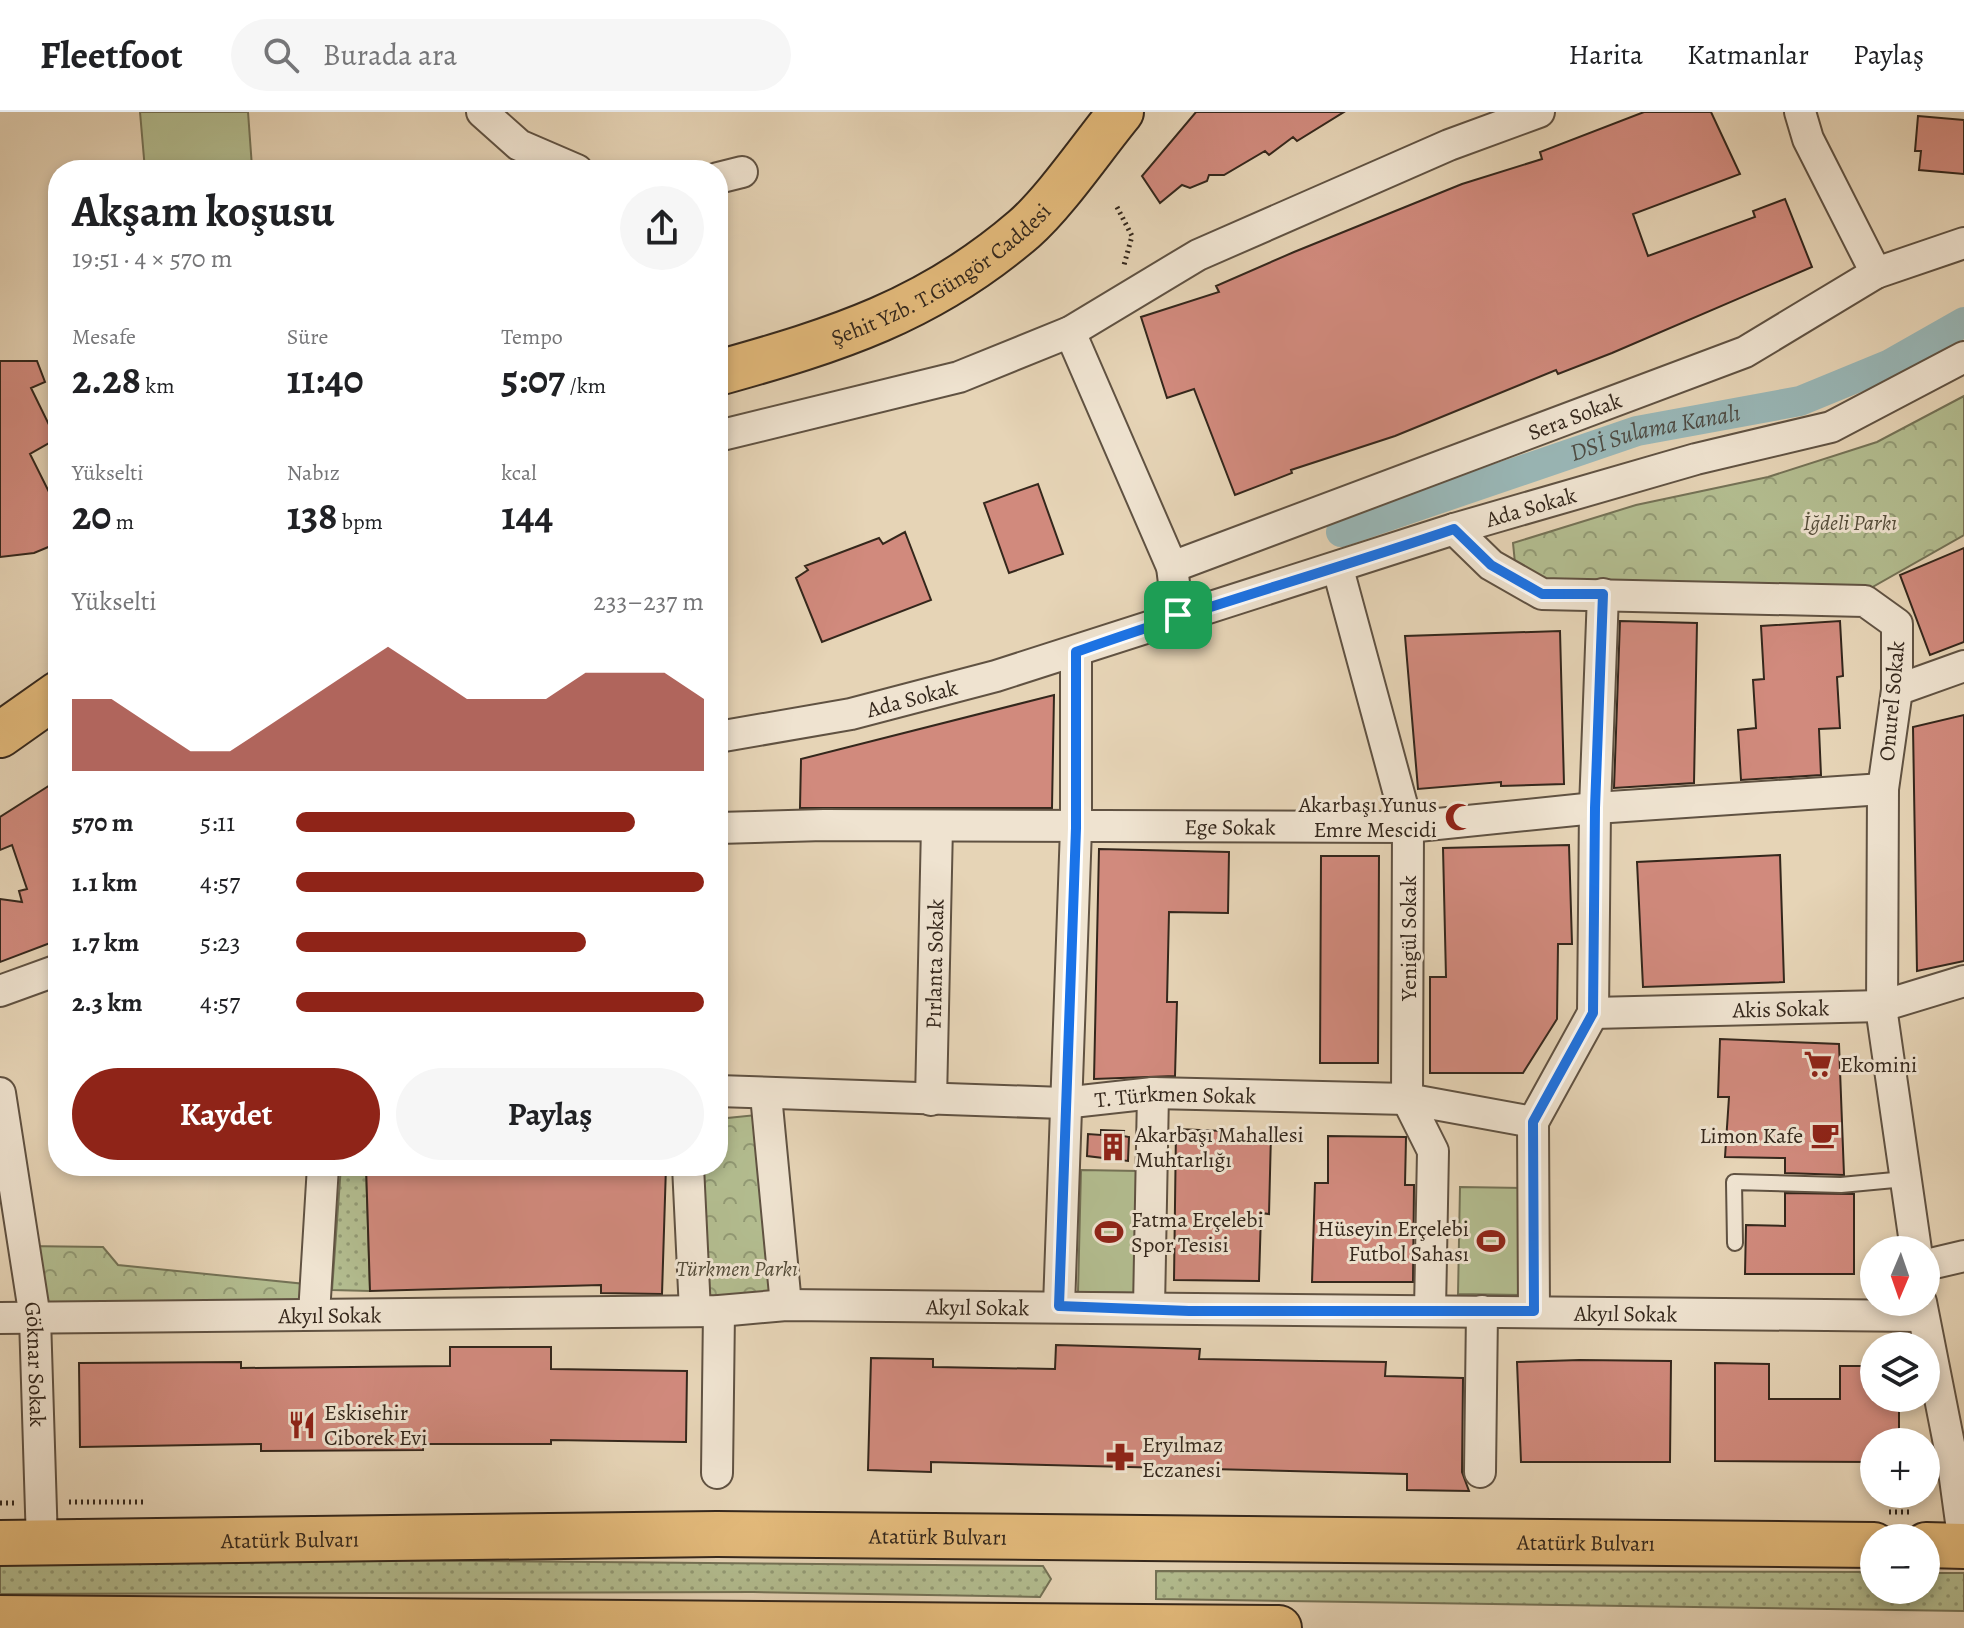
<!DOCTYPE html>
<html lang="tr">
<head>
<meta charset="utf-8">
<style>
	body { margin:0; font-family:Alegreya,serif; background:#f6f6f6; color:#202124; height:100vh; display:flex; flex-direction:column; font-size:30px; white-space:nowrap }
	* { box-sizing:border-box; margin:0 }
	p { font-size:26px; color:#757577 }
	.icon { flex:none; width:44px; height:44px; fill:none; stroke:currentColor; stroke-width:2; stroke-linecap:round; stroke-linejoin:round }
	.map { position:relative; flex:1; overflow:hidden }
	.drawer { position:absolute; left:48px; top:48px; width:680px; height:1016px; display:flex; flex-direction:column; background:#fff; border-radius:32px; box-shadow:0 4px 12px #0003 }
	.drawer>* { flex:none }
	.needle { width:52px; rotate:182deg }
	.buttons { position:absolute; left:1860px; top:1124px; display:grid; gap:16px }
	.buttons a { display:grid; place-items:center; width:80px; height:80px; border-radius:50%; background:#fff; box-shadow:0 4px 12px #0003; font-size:40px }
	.pin { position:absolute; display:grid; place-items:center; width:68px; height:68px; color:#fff; margin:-34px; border-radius:16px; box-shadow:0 4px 12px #0006 }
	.round { display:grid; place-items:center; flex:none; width:84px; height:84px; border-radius:42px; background:#f6f6f6 }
	.headline { display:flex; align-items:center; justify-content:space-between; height:136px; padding:0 24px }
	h1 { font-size:44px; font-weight:600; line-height:60px }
	.metrics { display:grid; grid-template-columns:repeat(3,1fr); gap:12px; height:136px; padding:8px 24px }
	.metrics div { display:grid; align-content:center }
	.metrics b { font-size:40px; font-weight:600 }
	.metrics small { font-size:22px; font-weight:400 }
	.metrics p { font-size:22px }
	.chart { height:224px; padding:16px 24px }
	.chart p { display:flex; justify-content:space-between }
	.chart svg { width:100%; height:144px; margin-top:8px; fill:#8f2418; opacity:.7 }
	.primary-button { display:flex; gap:16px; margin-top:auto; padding:16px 24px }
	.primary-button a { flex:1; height:92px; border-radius:48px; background:#8f2418; color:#fff; font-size:32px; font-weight:600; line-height:92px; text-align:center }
	.primary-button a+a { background:#f6f6f6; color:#202124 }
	ul { padding:0 24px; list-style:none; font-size:26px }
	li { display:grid; grid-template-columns:128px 96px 1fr; align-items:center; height:60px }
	li i { height:20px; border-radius:10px; background:#8f2418 }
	header { display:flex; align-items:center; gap:48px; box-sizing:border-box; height:112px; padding:0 40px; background:#fff; border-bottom:2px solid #e0e0e0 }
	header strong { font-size:38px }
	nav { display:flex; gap:44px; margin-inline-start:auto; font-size:28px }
	.search { width:560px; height:72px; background:#f6f6f6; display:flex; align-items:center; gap:20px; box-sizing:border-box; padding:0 28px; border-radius:44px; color:#757577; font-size:30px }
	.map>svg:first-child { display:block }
	.grass { fill:url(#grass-dots); stroke:#747256; stroke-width:2 }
	.park { fill:url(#park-crowns); stroke:#747256; stroke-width:2 }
	.pitch { fill:#b3bd90; stroke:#747256; stroke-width:2 }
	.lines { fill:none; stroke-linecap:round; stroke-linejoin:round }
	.canal { stroke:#99b7b7; stroke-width:30 }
	.building { fill:#d18a7d; stroke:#34271c; stroke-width:2 }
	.service-casing { stroke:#605242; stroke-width:18 }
	.minor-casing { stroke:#605242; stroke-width:34 }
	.primary-casing { stroke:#34271c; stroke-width:48 }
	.path { stroke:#34271c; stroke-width:5; stroke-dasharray:2 4; stroke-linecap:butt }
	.service { stroke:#efe3d0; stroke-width:14 }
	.minor { stroke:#efe3d0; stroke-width:30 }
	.primary { stroke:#e3ba7b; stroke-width:44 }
	.route-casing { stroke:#fff; stroke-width:16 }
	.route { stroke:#1a73e8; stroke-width:10 }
	.labels { text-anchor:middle; stroke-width:6; stroke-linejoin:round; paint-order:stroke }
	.street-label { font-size:22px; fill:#34271c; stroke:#efe3d0 }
	.park-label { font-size:22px; font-style:italic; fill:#544c39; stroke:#efe3d0 }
	.poi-label { font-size:22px; fill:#34271c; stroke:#efe3d0; text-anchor:start }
	.water-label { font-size:24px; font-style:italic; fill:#4d4b43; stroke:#efe3d0 }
</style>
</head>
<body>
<header>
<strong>Fleetfoot</strong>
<div class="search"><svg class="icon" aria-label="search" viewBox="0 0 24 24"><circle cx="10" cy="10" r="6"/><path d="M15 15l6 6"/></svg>Burada ara</div>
<nav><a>Harita</a><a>Katmanlar</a><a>Paylaş</a></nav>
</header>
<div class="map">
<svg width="1964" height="1516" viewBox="0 0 1964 1516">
	<defs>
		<pattern id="grass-dots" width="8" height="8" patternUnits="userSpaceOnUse" patternTransform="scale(2)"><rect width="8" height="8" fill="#b3bd90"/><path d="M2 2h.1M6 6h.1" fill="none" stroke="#929a75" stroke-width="1.8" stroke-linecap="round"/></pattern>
		<pattern id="park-crowns" width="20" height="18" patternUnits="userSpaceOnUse" patternTransform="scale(2)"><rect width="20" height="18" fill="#b3bd90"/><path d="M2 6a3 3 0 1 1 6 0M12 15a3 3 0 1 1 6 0" fill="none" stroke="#929a75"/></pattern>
	</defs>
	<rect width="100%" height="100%" fill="#e6d4b6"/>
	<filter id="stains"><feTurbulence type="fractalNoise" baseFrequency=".0025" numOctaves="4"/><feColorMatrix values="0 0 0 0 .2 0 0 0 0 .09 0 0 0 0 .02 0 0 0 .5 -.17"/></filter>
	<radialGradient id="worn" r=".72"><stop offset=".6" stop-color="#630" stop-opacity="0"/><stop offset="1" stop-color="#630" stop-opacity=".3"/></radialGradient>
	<path class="grass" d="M 341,1054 L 366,1054 L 370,1179 L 332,1178 Z
		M 268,1447 L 1043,1454 L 1051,1467 L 1040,1485 L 753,1480 L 0,1482 L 0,1450 Z
		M 1156,1459 L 1874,1460 L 1874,1478 L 1926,1478 L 1926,1461 L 1964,1461 L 1964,1499 L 1156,1487 Z"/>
	<path class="park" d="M 1964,284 L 1964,423 L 1869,477 L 1552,474 L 1516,461 L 1513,431 L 1636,393 L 1768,365 L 1877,330 Z
		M 756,1003 L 770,1187 L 709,1188 L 698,1054 L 718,1054 L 718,1007 Z
		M 24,1134 L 103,1135 L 118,1153 L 315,1173 L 314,1202 L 35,1206 Z"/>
	<path class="pitch" d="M 140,0 L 248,0 L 252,55 L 145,58 Z
		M 1081,1058 L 1139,1059 L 1137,1181 L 1078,1180 Z
		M 1460,1075 L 1523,1076 L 1521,1183 L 1458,1182 Z"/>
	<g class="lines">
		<path class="canal" id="s1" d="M 1341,420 L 1637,319 L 1800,289 L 1890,252 L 1964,210"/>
	</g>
	<path class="building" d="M 1196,0 L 1344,0 L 1297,29 L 1293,25 L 1269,43 L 1265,39 L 1224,63 L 1209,63 L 1207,69 L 1190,76 L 1182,73 L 1160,91 L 1142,64 Z
		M 1644,0 L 1711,0 L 1740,62 L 1633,102 L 1648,144 L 1755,105 L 1753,99 L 1785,87 L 1812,155 L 1612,241 L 1558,262 L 1556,258 L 1395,324 L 1291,358 L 1292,361 L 1235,383 L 1194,277 L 1167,286 L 1141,205 L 1219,180 L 1216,174 L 1294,140 L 1462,72 L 1542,47 L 1540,40 Z
		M 1918,4 L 1964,8 L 1964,62 L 1919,58 L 1921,39 L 1915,39 Z
		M 0,249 L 37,249 L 45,270 L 31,276 L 56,327 L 30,342 L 58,398 L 58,431 L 34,441 L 0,445 Z
		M 1038,372 L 1063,442 L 1009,461 L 984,391 Z
		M 905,420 L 931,488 L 822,530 L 796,466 L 808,458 L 805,454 L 879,426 L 883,432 Z
		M 1964,436 L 1964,530 L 1930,543 L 1900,463 Z
		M 1620,509 L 1697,511 L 1694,671 L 1614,676 Z
		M 1840,509 L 1843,564 L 1837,565 L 1840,616 L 1819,617 L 1821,663 L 1741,668 L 1738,618 L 1756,616 L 1753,568 L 1764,567 L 1761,514 Z
		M 1560,519 L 1564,672 L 1501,674 L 1501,670 L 1418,677 L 1405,524 Z
		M 1054,583 L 1052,696 L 800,696 L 801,647 Z
		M 1964,603 L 1964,849 L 1917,859 L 1913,615 Z
		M 58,668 L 58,828 L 0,850 L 0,787 L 22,790 L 19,779 L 27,777 L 12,733 L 0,738 L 0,705 Z
		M 1569,733 L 1572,832 L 1558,832 L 1557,907 L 1523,961 L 1430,961 L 1430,865 L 1446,865 L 1443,736 Z
		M 1099,737 L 1229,740 L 1228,801 L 1169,800 L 1167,890 L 1177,890 L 1175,964 L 1094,967 Z
		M 1780,743 L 1784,870 L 1643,875 L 1637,750 Z
		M 1321,744 L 1379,744 L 1378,951 L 1320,951 Z
		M 1720,927 L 1839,932 L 1844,1063 L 1785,1061 L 1785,1046 L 1725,1045 L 1729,985 L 1718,985 Z
		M 1176,1017 L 1271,1021 L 1269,1102 L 1261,1101 L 1259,1169 L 1174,1168 Z
		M 1101,1018 L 1124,1019 L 1123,1024 L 1129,1025 L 1128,1049 L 1087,1044 L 1088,1022 L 1101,1023 Z
		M 1328,1024 L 1406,1025 L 1405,1073 L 1414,1073 L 1413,1170 L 1312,1170 L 1315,1071 L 1328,1071 Z
		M 366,1054 L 666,1054 L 662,1182 L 601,1181 L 601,1173 L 370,1179 Z
		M 1785,1081 L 1854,1082 L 1854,1162 L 1745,1162 L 1746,1113 L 1785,1114 Z
		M 1056,1233 L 1200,1237 L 1199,1247 L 1386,1250 L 1385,1264 L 1463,1266 L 1462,1360 L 1469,1379 L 1407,1378 L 1407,1362 L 931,1350 L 931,1360 L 868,1358 L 871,1246 L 933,1247 L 933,1255 L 1055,1257 Z
		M 450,1235 L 551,1235 L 551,1257 L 687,1259 L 686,1330 L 551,1328 L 551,1332 L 423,1332 L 423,1338 L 261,1339 L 261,1332 L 80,1335 L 79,1251 L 241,1250 L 241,1256 L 450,1254 Z
		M 1580,1248 L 1671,1249 L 1670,1350 L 1521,1350 L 1517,1250 Z
		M 1715,1251 L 1769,1252 L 1769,1287 L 1840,1287 L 1840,1254 L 1874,1254 L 1874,1286 L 1899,1286 L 1899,1330 L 1874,1330 L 1874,1350 L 1715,1349 Z"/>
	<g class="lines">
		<defs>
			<path id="service" d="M 1735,1131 L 1734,1070 L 1841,1073 L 1905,1067"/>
			<g id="minor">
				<path d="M 482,0 L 519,33 L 577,58"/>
				<path d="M 1800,0 L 1808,27 L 1876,161"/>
				<path d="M 718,66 L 742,60"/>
				<path d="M 1070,220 L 1172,455 L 1178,503"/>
				<path d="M 718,324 L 959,265 L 1070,220 L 1198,143 L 1449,33 L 1539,0"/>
				<path d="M 1454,417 L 1491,453 L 1542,482 L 1865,489 L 1897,512 L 1897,578 L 1883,677 L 1882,902 L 1916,1138"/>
				<path id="s2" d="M 1172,455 L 1745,240 L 1876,161 L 1964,131"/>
				<path d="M 1338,457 L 1408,715 L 1407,987 L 1433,1039 L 1430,1198"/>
				<path d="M 1897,578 L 1964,554"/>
				<path id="s3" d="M 718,625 L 851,602 L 996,564 L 1454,417 L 1696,347 L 1831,315 L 1964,245"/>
				<path id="s4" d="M 718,716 L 824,713 L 1408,715 L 1595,696 L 1883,677"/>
				<path d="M 0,879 L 58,858"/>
				<path id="s5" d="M 1593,901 L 1882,894 L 1964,869"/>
				<path id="s6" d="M 718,979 L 1063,991 L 1153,981 L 1407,987 L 1533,1010"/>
				<path id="s7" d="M 0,981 L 35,1206 L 42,1431"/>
				<path d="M 766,983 L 786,1193"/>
				<path id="s8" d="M 931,988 L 937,714"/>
				<path d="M 688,1054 L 695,1199"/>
				<path d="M 1926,1153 L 1964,1144"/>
				<path d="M 1921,1190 L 1953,1352 L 1964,1432"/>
				<path d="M 1059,1194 L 1076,716 L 1076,540"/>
				<path d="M 1149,1196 L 1153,981"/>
				<path d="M 1534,1199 L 1533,1010 L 1593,901 L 1595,696 L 1603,482"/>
				<path d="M 314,1202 L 323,1054"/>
				<path id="s9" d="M 0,1206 L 719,1199 L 786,1193 L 1922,1204"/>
				<path d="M 1480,1360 L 1482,1199"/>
				<path d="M 717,1361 L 719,1199"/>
			</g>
			<g id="primary">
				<path id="s10" d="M 718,261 C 836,228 929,199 1024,117 C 1055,90 1093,34 1121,0"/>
				<path d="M 0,623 L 58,582"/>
				<path id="s11" d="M 0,1431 L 717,1422 L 1874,1433"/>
				<path d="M 1926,1433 L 1964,1434"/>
				<path d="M 0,1506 L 1279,1516"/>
			</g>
		</defs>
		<use href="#service" class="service-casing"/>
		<use href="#minor" class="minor-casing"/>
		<use href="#primary" class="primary-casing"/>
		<path class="path" d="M 1117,95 L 1132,124 L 1124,153
			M 69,1390 L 143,1390
			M 0,1391 L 15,1391
			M 1889,1400 L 1911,1400"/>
		<use href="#service" class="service"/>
		<use href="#minor" class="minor"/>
		<use href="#primary" class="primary"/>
	</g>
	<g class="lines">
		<defs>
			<path id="route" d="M 1454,417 L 1491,453 L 1542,482 L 1603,482 L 1595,696 L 1593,901 L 1533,1010 L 1534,1199 L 1189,1199 L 1059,1194 L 1076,716 L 1076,540 C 1201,495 1328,460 1454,417 Z"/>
		</defs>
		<use href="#route" class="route-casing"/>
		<use href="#route" class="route"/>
	</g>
	<defs>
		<symbol id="mosque-bare" viewBox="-9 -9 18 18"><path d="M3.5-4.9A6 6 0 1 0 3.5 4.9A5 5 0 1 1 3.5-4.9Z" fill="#8f2418" stroke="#efe3d0" stroke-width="2.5" paint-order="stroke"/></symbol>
		<symbol id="supermarket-bare" viewBox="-9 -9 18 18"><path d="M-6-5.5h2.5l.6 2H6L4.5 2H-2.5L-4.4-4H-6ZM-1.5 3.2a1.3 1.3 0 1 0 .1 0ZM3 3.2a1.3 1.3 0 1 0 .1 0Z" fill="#8f2418" stroke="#efe3d0" stroke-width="2.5" paint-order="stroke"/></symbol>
		<symbol id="cafe-bare" viewBox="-9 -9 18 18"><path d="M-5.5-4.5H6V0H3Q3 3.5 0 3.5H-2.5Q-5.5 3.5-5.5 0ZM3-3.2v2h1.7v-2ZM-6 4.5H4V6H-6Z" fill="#8f2418" stroke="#efe3d0" stroke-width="2.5" paint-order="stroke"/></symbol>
		<symbol id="building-bare" viewBox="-9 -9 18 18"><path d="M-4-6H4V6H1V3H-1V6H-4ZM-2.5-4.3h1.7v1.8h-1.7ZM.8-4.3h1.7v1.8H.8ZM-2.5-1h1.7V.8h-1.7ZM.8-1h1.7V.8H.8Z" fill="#8f2418" stroke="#efe3d0" stroke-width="2.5" paint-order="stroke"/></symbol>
		<symbol id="stadium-bare" viewBox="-9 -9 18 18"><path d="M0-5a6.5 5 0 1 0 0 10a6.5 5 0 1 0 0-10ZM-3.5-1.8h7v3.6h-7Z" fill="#8f2418" stroke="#efe3d0" stroke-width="2.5" paint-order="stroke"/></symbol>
		<symbol id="restaurant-bare" viewBox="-9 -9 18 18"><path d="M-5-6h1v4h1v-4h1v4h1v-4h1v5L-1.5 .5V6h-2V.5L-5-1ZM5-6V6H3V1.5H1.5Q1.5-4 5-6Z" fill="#8f2418" stroke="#efe3d0" stroke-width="2.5" paint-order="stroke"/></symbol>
		<symbol id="pharmacy-bare" viewBox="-9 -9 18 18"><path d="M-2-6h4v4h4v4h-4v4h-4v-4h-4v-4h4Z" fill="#8f2418" stroke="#efe3d0" stroke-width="2.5" paint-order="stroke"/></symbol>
	</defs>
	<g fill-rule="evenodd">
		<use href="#mosque-bare" x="1439" y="685" width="40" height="40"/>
		<use href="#supermarket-bare" x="1798" y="932" width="40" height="40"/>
		<use href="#cafe-bare" x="1805" y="1003" width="40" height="40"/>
		<use href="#building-bare" x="1093" y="1015" width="40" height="40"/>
		<use href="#stadium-bare" x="1089" y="1100" width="40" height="40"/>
		<use href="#stadium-bare" x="1471" y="1109" width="40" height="40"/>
		<use href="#restaurant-bare" x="282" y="1293" width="40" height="40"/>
		<use href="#pharmacy-bare" x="1100" y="1325" width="40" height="40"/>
	</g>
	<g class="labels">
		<g class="street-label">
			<text dy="8" stroke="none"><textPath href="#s10" startOffset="246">Şehit Yzb. T.Güngör Caddesi</textPath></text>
			<text dy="8" stroke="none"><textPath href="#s2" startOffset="430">Sera Sokak</textPath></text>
			<text dy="8" stroke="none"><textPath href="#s3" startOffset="846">Ada Sokak</textPath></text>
			<text dy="8" stroke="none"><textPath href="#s3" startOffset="198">Ada Sokak</textPath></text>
			<text transform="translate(1891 589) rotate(-85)" y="8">Onurel Sokak</text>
			<text dy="8" stroke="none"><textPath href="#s4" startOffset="512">Ege Sokak</textPath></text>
			<text transform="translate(1408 826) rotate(-90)" y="8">Yenigül Sokak</text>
			<text dy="8" stroke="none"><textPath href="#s8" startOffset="136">Pırlanta Sokak</textPath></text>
			<text dy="8" stroke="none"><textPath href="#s5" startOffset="188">Akis Sokak</textPath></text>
			<text dy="8" stroke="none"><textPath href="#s6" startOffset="458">T. Türkmen Sokak</textPath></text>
			<text dy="8" stroke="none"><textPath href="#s9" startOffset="978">Akyıl Sokak</textPath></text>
			<text dy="8" stroke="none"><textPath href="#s9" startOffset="1626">Akyıl Sokak</textPath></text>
			<text dy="8" stroke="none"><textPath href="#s9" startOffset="330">Akyıl Sokak</textPath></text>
			<text dy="8" stroke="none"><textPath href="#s7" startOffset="274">Göknar Sokak</textPath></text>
			<text dy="8" stroke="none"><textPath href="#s11" startOffset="938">Atatürk Bulvarı</textPath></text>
			<text dy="8" stroke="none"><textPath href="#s11" startOffset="290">Atatürk Bulvarı</textPath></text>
			<text dy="8" stroke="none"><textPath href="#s11" startOffset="1586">Atatürk Bulvarı</textPath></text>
		</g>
		<g class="park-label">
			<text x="1850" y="418">İğdeli Parkı</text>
			<text x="737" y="1164">Türkmen Parkı</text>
		</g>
		<g class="poi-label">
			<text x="1437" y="700" text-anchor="end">Akarbaşı Yunus<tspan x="1437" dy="25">Emre Mescidi</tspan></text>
			<text x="1840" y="960">Ekomini</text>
			<text x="1135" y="1030">Akarbaşı Mahallesi<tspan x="1135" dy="25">Muhtarlığı</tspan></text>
			<text x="1803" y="1031" text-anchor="end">Limon Kafe</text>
			<text x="1131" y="1115">Fatma Erçelebi<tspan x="1131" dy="25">Spor Tesisi</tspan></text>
			<text x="1469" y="1124" text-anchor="end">Hüseyin Erçelebi<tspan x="1469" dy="25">Futbol Sahası</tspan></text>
			<text x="324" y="1308">Eskisehir<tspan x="324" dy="25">Ciborek Evi</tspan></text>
			<text x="1142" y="1340">Eryılmaz<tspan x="1142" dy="25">Eczanesi</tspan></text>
		</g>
		<g class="water-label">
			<text dy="8" stroke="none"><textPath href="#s1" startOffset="330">DSİ Sulama Kanalı</textPath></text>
		</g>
	</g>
	<rect width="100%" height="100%" filter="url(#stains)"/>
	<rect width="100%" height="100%" fill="url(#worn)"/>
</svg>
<div class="buttons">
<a><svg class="needle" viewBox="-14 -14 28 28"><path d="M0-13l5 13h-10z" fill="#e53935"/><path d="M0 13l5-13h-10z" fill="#757577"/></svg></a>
<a><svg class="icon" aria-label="layers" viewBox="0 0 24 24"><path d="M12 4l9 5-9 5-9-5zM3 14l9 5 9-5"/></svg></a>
<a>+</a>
<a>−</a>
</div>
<div class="pin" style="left:1178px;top:503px;background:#1e9e55"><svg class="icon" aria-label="arrive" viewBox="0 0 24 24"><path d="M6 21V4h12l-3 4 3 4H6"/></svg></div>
<section class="drawer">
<div class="headline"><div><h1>Akşam koşusu</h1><p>19:51 · 4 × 570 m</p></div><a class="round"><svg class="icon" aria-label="share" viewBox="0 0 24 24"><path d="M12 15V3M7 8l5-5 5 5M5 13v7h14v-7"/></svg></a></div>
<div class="metrics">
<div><p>Mesafe</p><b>2.28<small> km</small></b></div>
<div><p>Süre</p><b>11:40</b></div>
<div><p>Tempo</p><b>5:07<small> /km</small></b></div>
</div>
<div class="metrics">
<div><p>Yükselti</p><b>20<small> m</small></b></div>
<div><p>Nabız</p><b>138<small> bpm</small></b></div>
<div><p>kcal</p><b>144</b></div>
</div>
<div class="chart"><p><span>Yükselti</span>233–237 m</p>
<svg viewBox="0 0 160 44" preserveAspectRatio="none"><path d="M0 44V22L10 22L20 30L30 38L40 38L50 30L60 22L70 14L80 6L90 14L100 22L110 22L120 22L130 14L140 14L150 14L160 22V44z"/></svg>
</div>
<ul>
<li><b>570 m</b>5:11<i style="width:83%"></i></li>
<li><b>1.1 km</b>4:57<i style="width:100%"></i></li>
<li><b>1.7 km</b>5:23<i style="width:71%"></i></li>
<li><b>2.3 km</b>4:57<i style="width:100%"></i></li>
</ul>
<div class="primary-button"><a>Kaydet</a><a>Paylaş</a></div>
</section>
</div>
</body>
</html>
